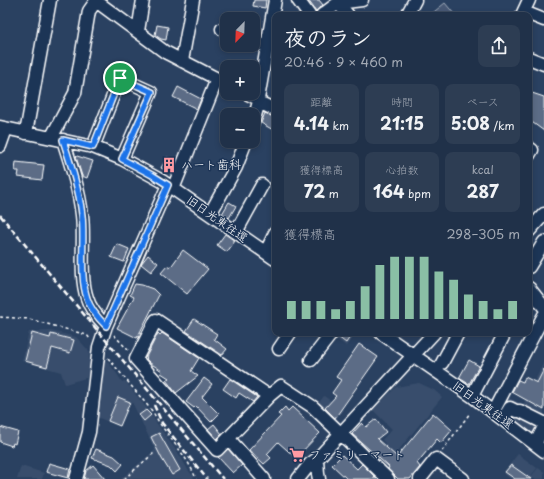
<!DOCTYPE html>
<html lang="ja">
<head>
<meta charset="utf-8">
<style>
	body { margin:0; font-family:"Playpen Sans","Klee One",sans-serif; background:#2d3d53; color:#f1f3f6; height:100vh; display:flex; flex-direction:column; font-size:15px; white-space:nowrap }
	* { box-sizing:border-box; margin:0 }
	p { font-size:13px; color:#a2a9b4 }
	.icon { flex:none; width:22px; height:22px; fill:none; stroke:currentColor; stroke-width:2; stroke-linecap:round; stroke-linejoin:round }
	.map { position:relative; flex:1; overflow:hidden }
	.side { position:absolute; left:272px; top:12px; width:260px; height:324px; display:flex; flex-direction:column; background:#203149; border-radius:8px; box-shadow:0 2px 6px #0003,0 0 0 1px #3d4c61 }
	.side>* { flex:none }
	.needle { width:26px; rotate:203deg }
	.buttons { position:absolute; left:220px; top:12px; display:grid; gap:8px }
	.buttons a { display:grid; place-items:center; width:40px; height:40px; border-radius:8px; background:#203149; box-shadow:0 2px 6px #0003,0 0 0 1px #3d4c61; font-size:20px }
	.pin { position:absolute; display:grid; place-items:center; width:34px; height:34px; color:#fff; margin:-17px; border:2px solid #fff; border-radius:50%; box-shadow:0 1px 4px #0007 }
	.round { display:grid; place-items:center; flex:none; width:42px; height:42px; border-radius:8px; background:#2d3d53 }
	.summary { display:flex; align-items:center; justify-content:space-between; height:68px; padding:0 12px }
	h1 { font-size:22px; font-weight:700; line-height:30px }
	.stats { display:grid; grid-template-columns:repeat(3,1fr); gap:6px; height:68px; padding:4px 12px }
	.stats div { display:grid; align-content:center; border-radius:8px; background:#2d3d53; text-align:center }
	.stats b { font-size:17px; font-weight:700 }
	.stats small { font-size:11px; font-weight:400 }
	.stats p { font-size:11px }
	.chart { height:112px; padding:8px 12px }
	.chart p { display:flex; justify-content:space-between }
	.chart svg { width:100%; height:72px; margin-top:4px; stroke:#8abfa5; stroke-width:6 }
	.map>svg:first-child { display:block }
	.built { fill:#394e6c }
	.green { fill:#465975; stroke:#a2acba }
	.building { fill:#5b6c86; stroke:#fff }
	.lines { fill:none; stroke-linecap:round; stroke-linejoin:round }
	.minor-casing { stroke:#fff; stroke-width:15 }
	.path { stroke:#fff; stroke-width:1.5; stroke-dasharray:3 3; stroke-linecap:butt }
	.minor { stroke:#1d3557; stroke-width:12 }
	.rail { stroke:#fff; stroke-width:2.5; stroke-dasharray:6 3; stroke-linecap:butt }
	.route-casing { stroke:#fff; stroke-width:8 }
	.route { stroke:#1a73e8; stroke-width:5 }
	.labels { text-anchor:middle; stroke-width:3; stroke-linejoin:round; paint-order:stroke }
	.poi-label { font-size:12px; fill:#fff; stroke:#1d3557; text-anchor:start }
	.street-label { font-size:12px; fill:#fff; stroke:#1d3557 }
</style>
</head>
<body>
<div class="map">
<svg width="544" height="479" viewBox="0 0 544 479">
	<rect width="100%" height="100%" fill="#2a4161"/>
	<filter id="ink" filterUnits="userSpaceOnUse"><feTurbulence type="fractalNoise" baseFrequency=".025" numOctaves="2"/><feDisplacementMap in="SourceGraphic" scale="8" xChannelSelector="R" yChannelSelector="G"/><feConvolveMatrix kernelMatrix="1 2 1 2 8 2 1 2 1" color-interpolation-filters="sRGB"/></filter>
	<g filter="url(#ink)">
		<path class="built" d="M 51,331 L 76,337 L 89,351 L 89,377 L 65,384 L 61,372 L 22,361 L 29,332 Z
			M 334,333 L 353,333 L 355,335 L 346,346 L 332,336 Z
			M 101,353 L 117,374 L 122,382 L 125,381 L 152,415 L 155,421 L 180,456 L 188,470 L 194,477 L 192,479 L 121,479 L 155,450 L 132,402 L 120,427 L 95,416 Z
			M 544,362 L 544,446 L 499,412 L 505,396 L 523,405 Z
			M 419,383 L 434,390 L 442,397 L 384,468 L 373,457 L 385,443 L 382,440 L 392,429 L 373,410 L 396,387 Z
			M 324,396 L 343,410 L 336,419 L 333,419 L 318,404 Z
			M 518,454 L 537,468 L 528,479 L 511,479 L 503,473 Z
			M 21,466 L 44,473 L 42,479 L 17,479 Z
			M 538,468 L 544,472 L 544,479 L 529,479 Z"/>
		<path class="green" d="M 445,3 L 455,15 L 430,15 Z"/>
		<path class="building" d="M 254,0 L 266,0 L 265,8 L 253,6 Z
			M 308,0 L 319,0 L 323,5 L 316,11 Z
			M 157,25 L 168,27 L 166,40 L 161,39 L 155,35 Z
			M 178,87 L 201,99 L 197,109 L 173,97 Z
			M 529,92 L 544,97 L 544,131 L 529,120 Z
			M 265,113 L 275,117 L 275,131 L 261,123 Z
			M 77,156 L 93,161 L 87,178 L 82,176 L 76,157 Z
			M 167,157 L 176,161 L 171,173 L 161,168 Z
			M 16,162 L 44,165 L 42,180 L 18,177 L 19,171 L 15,171 Z
			M 229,202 L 236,206 L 229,218 L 222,214 Z
			M 225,234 L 235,241 L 227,252 L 217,245 Z
			M 117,244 L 129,249 L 124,262 L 111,257 Z
			M 183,250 L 208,269 L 187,294 L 161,273 L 167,266 L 170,268 Z
			M 148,255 L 158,263 L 151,272 L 141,264 Z
			M 135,284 L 142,285 L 153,289 L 159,295 L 137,338 L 117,328 L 134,297 L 130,295 Z
			M 194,319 L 217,334 L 214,339 L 227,349 L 222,355 L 186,331 Z
			M 32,333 L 50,338 L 51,334 L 74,340 L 70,353 L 52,348 L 47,367 L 25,361 Z
			M 158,333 L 160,335 L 162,333 L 199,358 L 191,371 L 198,376 L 176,393 L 166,380 L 169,378 L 161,373 L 162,371 L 150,363 L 146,359 L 147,358 L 146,357 Z
			M 339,333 L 344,333 L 350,337 L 346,343 L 338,337 Z
			M 359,344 L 378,357 L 335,418 L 325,408 L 336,396 L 332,393 L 341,380 L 336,377 Z
			M 469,360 L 479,366 L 469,384 L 459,378 Z
			M 544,369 L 544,410 L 512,392 L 518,380 L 523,382 L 525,377 L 537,383 Z
			M 204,378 L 212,384 L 202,397 L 219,414 L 211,422 L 196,406 L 194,408 L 186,402 Z
			M 230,379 L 257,397 L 253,402 L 239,393 L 236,398 L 223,389 Z
			M 118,397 L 130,402 L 120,426 L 108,421 Z
			M 285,407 L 288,411 L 292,407 L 320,433 L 296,458 L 278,442 L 267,454 L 271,458 L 264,464 L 249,450 L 281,416 L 278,414 Z
			M 146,410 L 151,415 L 144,421 L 139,415 Z
			M 433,413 L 452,430 L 441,443 L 437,439 L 417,463 L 420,467 L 410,479 L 398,479 L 388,469 L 389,467 L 352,434 L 362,423 L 366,427 L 376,419 L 386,432 L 377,439 L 397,457 Z
			M 214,424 L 222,434 L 217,439 L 208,429 Z
			M 0,427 L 18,432 L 15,444 L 13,443 L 12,446 L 0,442 Z
			M 159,433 L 180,470 L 172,475 L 162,459 L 151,437 Z
			M 96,449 L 114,456 L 123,464 L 117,471 L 111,465 L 92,458 Z
			M 228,449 L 242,465 L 233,473 L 218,457 Z
			M 342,455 L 357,469 L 362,464 L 377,479 L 347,479 L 332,465 Z
			M 49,463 L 70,469 L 68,478 L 46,472 Z
			M 93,465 L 105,479 L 84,479 L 86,471 Z
			M 511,465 L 531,479 L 515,479 L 505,472 Z"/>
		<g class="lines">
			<defs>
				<path id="minor" d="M 96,0 L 96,1 L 165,52 L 227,84
					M 298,0 L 309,15
					M 338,3 L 348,15
					M 524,12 L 544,20
					M 322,15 L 338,3 L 362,0
					M 407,15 L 415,0
					M 522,15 L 529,0
					M 222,29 L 227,30
					M 138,31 L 143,0
					M 253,41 L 268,47
					M 529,58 L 544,64
					M 182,61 L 193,0
					M 246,93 L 258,99
					M 259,102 L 275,110
					M 253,122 L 259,102 L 258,99 L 275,0
					M 0,127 L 93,147 L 122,159 L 162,181 L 275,259
					M 26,133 L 50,0
					M 51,138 L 75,93 L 89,11 L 96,1
					M 63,140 C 71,165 79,189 82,215 C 85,240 79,275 87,298 C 90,309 98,318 106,326
					M 0,146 L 6,129
					M 93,147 L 120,78 L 151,92 L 122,159
					M 529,148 L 532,150 L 529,155
					M 173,189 L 217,79
					M 210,214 L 236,167 L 246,141
					M 529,231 L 544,214
					M 236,232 L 262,185
					M 266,252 L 275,233
					M 529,267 L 544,242
					M 529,288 L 544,307
					M 381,333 L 472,396 L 544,451
					M 279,349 L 290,333
					M 311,360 L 332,333
					M 442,363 L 458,333
					M 269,396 L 217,450 L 136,359 L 156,320 L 269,396 L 281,386 L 313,407 L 388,479
					M 472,396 L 505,333
					M 493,412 L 544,315
					M 503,419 L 510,408 L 516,411 L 520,411 L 544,423
					M 229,439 L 264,479
					M 535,444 L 544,427
					M 317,459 L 318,474 L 319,479
					M 76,479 L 89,432 L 99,347 L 106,326 L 168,185
					M 298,479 L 310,464 L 317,459 L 434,333
					M 420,479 L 436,459 L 463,479"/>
			</defs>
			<use href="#minor" class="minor-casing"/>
			<path class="path" d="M 0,317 L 29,319 L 87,335 L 90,339
				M 114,335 L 128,350
				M 108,358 L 153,412 C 165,435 187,454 196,479
				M 442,451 L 470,413
				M 124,479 L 154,453"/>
			<use href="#minor" class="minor"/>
			<path class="rail" d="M 0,215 L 223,479
				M 154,405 L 162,423 L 207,479"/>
		</g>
	</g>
	<g class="lines" filter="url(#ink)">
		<defs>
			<path id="route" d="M 120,78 L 152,92 L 122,159 L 152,175 L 168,185 L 106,326 C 98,318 90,309 87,298 C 79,275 85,240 82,215 C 79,189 71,165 63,140 L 93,147 Z"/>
		</defs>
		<use href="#route" class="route-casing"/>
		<use href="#route" class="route"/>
	</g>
	<defs>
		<symbol id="building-bare" viewBox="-9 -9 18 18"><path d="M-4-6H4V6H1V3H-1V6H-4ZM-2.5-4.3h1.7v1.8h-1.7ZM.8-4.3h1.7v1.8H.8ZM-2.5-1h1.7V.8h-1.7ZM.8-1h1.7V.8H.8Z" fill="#ff9aa2" stroke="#1d3557" stroke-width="2.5" paint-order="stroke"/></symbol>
		<symbol id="supermarket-bare" viewBox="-9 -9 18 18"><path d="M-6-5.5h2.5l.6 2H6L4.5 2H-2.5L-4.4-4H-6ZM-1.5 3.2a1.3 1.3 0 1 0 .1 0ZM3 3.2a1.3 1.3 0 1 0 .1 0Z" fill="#ff9aa2" stroke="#1d3557" stroke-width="2.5" paint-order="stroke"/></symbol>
	</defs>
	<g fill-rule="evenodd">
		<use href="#building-bare" x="158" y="154" width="22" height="22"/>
		<use href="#supermarket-bare" x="286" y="444" width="22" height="22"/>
	</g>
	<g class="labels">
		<g class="poi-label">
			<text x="181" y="169">ハート歯科</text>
			<text x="309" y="459">ファミリーマート</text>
		</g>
		<g class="street-label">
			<text transform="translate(217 219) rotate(35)" y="4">旧日光東往還</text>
			<text transform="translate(483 405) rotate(36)" y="4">旧日光東往還</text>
		</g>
	</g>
</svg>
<div class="buttons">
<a><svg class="needle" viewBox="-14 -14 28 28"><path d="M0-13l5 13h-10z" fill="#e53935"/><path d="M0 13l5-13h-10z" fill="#a2a9b4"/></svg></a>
<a>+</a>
<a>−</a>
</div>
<div class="pin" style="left:120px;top:78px;background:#1e9e55"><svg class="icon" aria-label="arrive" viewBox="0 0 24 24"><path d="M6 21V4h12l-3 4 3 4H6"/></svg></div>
<section class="side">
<div class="summary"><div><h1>夜のラン</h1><p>20:46 · 9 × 460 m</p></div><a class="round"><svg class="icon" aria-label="share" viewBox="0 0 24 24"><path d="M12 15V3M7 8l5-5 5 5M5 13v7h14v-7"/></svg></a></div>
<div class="stats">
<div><p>距離</p><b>4.14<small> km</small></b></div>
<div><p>時間</p><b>21:15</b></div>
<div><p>ペース</p><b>5:08<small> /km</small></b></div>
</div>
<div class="stats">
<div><p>獲得標高</p><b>72<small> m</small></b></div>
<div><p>心拍数</p><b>164<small> bpm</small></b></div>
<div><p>kcal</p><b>287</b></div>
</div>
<div class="chart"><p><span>獲得標高</span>298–305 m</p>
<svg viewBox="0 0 160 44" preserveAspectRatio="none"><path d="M5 44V33M15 44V33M25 44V33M35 44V38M45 44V33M55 44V24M65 44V11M75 44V6M85 44V6M95 44V6M105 44V15M115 44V20M125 44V29M135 44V33M145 44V38M155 44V33"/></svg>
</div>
</section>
</div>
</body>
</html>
